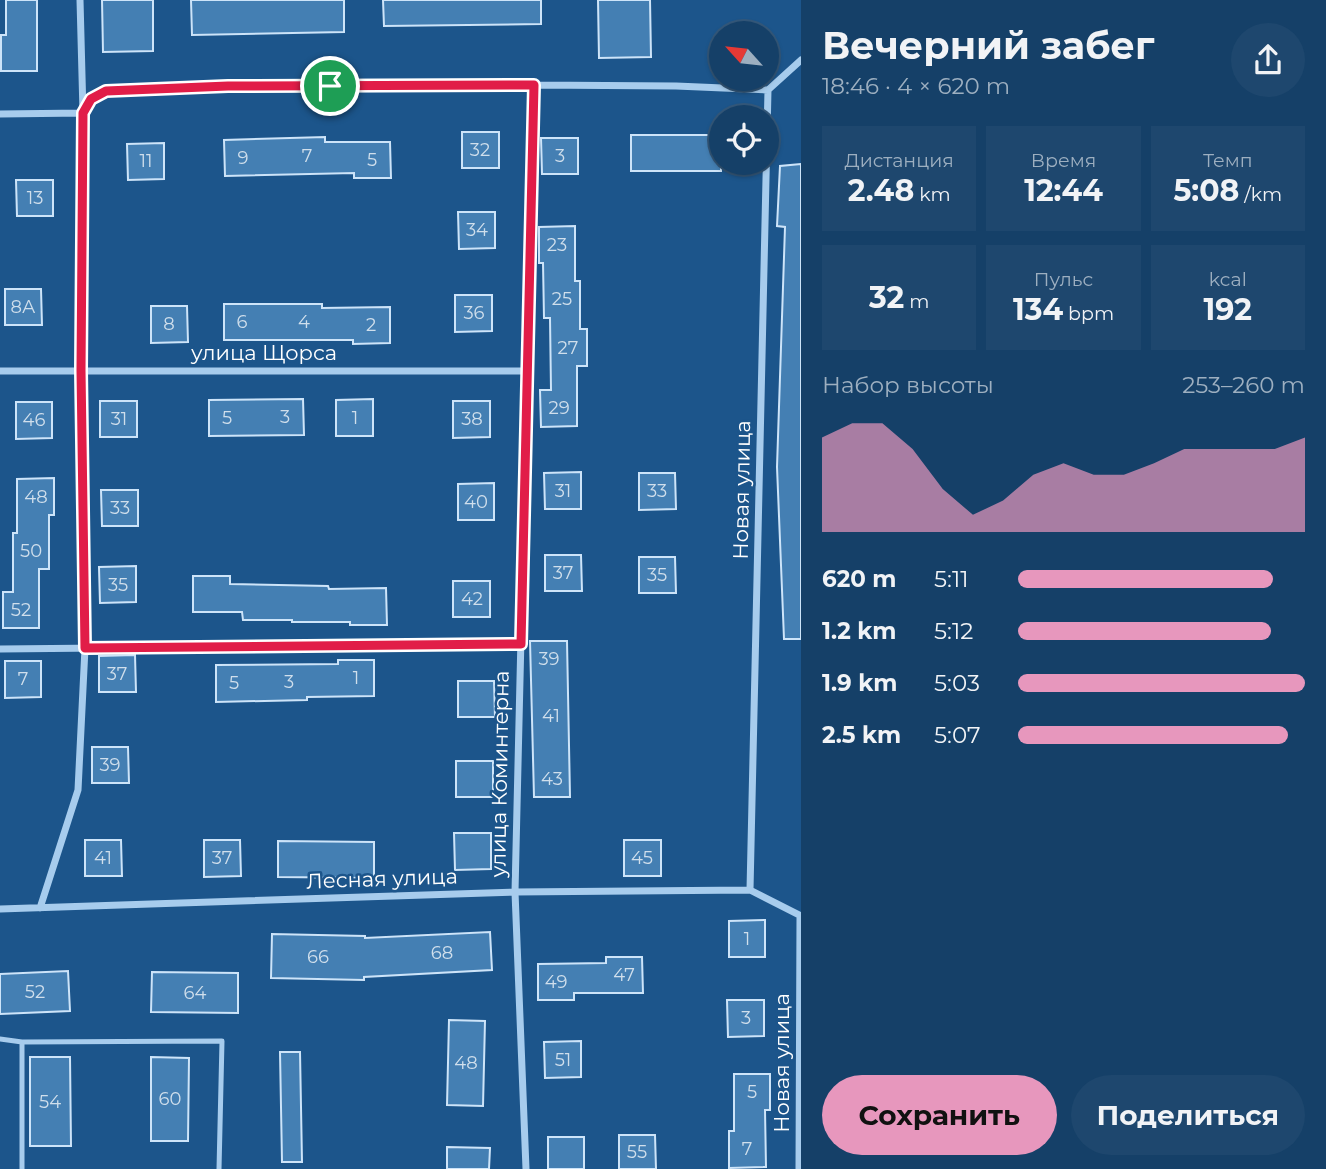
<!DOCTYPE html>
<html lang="ru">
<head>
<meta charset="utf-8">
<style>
	body { margin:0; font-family:Montserrat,sans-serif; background:#1e476e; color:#f1f3f6; height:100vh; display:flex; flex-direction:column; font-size:26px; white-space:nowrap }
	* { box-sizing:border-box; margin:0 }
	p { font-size:23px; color:#9dafc0 }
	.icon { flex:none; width:38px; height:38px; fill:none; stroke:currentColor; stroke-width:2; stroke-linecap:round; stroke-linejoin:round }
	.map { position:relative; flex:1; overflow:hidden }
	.panel { display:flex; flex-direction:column; background:#154068; width:525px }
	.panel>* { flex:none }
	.needle { width:46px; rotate:297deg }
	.tools { position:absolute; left:709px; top:21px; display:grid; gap:14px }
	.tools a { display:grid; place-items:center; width:70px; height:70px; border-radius:50%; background:#154068; box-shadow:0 2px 5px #0004,0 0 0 2px #34597c; font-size:35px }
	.pin { position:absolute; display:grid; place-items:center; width:60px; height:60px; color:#fff; margin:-30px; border:4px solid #fff; border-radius:50%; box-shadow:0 2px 7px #0007 }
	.round { display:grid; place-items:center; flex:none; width:74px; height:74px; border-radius:37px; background:#1e476e }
	.head { display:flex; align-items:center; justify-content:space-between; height:119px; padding:0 21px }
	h1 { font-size:38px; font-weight:700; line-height:52px }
	.metrics { display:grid; grid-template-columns:repeat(3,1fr); gap:10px; height:119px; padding:7px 21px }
	.metrics div { display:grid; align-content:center; border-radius:0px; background:#1e476e; text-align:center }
	.metrics b { font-size:30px; font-weight:700 }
	.metrics small { font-size:19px; font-weight:400 }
	.metrics p { font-size:19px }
	.chart { height:196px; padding:14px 21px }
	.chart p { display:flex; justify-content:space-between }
	.chart svg { width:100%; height:126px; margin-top:7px; fill:#e797bd; opacity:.7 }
	.action { display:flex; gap:14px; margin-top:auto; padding:14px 21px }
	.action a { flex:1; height:80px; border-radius:42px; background:#e797bd; color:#111; font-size:28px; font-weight:700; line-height:80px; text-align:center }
	.action a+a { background:#1e476e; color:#f1f3f6 }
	ul { padding:0 21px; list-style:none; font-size:23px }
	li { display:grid; grid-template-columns:112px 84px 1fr; align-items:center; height:52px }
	li i { height:18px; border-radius:9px; background:#e797bd }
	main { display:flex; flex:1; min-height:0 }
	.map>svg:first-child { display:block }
	.building { fill:#447fb3; stroke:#cde4f9; stroke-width:2 }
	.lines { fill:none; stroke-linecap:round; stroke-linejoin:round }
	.lane { stroke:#a7cced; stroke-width:5 }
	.street { stroke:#a7cced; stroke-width:7 }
	.route-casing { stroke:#fff; stroke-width:14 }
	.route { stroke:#e11d48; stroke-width:9 }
	.labels { text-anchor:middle; stroke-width:5; stroke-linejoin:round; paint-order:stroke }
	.number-label { font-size:18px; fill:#d0dfec }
	.street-label { font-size:21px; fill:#fff; stroke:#1c558b }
</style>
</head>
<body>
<main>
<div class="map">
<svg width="801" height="1169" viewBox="0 0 801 1169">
	<rect width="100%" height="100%" fill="#1c558b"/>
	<path class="building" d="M 6,0 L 37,0 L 37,71 L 1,71 L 1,35 L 6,35 Z
		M 102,0 L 153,0 L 153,51 L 103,52 Z
		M 191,0 L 344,0 L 344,32 L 192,35 Z
		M 383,0 L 541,0 L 541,24 L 384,26 Z
		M 598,0 L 650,0 L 651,57 L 599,58 Z
		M 462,132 L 499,132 L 499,168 L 462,168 Z
		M 631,135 L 721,135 L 721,171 L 631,171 Z
		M 325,137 L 325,142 L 390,142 L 391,178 L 354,178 L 354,173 L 225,176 L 224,140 Z
		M 541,138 L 578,138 L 578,174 L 542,174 Z
		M 164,143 L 164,179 L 128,180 L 127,144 Z
		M 801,164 L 801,639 L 784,639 L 777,467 L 785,227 L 777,226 L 780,166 Z
		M 16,180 L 53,180 L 53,216 L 17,216 Z
		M 458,212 L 495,212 L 495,248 L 459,249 Z
		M 575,226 L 575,281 L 580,281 L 580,329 L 587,329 L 587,366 L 577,366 L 577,426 L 541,427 L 540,390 L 551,390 L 550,318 L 544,318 L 543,263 L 539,263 L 539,227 Z
		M 5,289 L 41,289 L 42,325 L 5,325 Z
		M 455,295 L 492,295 L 492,331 L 455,332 Z
		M 224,304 L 322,304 L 322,308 L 390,307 L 390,343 L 353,344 L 353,340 L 224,340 Z
		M 151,306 L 187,306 L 188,342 L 151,343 Z
		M 303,399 L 304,435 L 209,436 L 209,400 Z
		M 373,399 L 373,436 L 336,436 L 336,400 Z
		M 100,401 L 137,401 L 137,437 L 100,437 Z
		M 453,401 L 490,401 L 490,437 L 453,438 Z
		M 16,402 L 52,402 L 52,438 L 16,439 Z
		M 581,472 L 581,509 L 545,509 L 544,473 Z
		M 639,473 L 675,473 L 676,509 L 639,510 Z
		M 54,478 L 54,515 L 49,515 L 49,569 L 39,569 L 39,628 L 3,628 L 3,592 L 13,592 L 13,533 L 17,533 L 17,479 Z
		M 494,483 L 494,520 L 458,520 L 458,484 Z
		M 101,490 L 138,490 L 138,526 L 102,526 Z
		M 545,555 L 581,555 L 582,591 L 545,591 Z
		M 639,557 L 675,557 L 676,593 L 639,593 Z
		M 136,566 L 136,602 L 100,603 L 99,567 Z
		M 193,576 L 230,576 L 230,584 L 328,586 L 329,589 L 386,588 L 387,625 L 350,625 L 350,622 L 292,622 L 292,620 L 243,620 L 242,612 L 193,612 Z
		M 453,581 L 490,581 L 490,617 L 453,617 Z
		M 530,641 L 567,641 L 570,797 L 534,797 Z
		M 135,655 L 136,692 L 99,692 L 99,656 Z
		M 338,660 L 374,660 L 374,696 L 307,697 L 307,700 L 216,702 L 216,665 L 338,664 Z
		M 5,661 L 41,661 L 41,697 L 5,698 Z
		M 458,681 L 494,681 L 495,717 L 458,717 Z
		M 92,747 L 128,747 L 129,783 L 92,783 Z
		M 456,761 L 493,761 L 493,797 L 456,797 Z
		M 454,833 L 491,833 L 491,869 L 455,870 Z
		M 85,840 L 121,840 L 122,876 L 85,876 Z
		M 204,840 L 240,840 L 241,876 L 204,877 Z
		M 624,840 L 661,840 L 661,876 L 624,876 Z
		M 278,841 L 374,842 L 374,878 L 278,877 Z
		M 765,920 L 765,957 L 729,957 L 729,921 Z
		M 490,932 L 492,970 L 364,977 L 364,980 L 271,978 L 272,934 L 365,936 L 365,938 Z
		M 606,957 L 642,957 L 643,993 L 574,993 L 574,1000 L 538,1000 L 538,964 L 606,963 Z
		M 68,971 L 70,1011 L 0,1014 L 0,974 Z
		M 152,972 L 238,973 L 238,1013 L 151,1012 Z
		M 727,1000 L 764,1000 L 764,1036 L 728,1037 Z
		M 449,1020 L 485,1021 L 483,1106 L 447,1105 Z
		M 581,1041 L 581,1077 L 545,1078 L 544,1042 Z
		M 280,1052 L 300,1052 L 302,1162 L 282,1162 Z
		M 30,1057 L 70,1057 L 71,1146 L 30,1146 Z
		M 151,1057 L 189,1058 L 188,1141 L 151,1141 Z
		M 734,1074 L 770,1074 L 770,1110 L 765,1110 L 766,1167 L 729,1168 L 729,1131 L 734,1131 Z
		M 619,1135 L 655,1135 L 656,1169 L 619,1169 Z
		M 548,1137 L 584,1137 L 584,1169 L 548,1169 Z
		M 447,1147 L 490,1148 L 489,1169 L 447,1169 Z"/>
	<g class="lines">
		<path class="lane" d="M 0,1039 L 22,1042 L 22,1169
			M 22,1042 L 222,1041 L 219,1169"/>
		<path class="street" d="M 768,90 L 801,60
			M 0,114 L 83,113 L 91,99 L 105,91 L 227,86 L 534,85 L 676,86 L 768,90
			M 0,371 L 529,371
			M 0,649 L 521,644
			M 750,890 L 768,90
			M 40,908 L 78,790 L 85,648 L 81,370 L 83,113 L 80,0
			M 0,909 L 515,892 L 750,890 L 801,916
			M 526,1169 L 515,892 L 534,85
			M 799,1169 L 800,916"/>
	</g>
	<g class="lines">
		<defs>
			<path id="route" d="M 534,85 L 521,644 L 85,648 L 81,370 L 83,113 L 91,99 L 106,91 L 228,86 Z"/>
		</defs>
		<use href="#route" class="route-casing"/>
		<use href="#route" class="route"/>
	</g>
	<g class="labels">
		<g class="number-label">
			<text x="480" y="156">32</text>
			<text x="307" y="162">7</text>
			<text x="560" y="162">3</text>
			<text x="243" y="164">9</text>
			<text x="372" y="166">5</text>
			<text x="146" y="167">11</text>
			<text x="35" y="204">13</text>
			<text x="477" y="236">34</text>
			<text x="557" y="251">23</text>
			<text x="562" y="305">25</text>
			<text x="23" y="313">8А</text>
			<text x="474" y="319">36</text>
			<text x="242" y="328">6</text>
			<text x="304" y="328">4</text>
			<text x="169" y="330">8</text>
			<text x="371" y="331">2</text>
			<text x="568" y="354">27</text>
			<text x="559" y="414">29</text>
			<text x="285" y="423">3</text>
			<text x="227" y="424">5</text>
			<text x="355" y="424">1</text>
			<text x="119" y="425">31</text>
			<text x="472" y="425">38</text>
			<text x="34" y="426">46</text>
			<text x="563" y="497">31</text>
			<text x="657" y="497">33</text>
			<text x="36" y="503">48</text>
			<text x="476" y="508">40</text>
			<text x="120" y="514">33</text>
			<text x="31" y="557">50</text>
			<text x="563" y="579">37</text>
			<text x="657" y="581">35</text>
			<text x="118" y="591">35</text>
			<text x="472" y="605">42</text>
			<text x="21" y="616">52</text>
			<text x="549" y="665">39</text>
			<text x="117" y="680">37</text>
			<text x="356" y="684">1</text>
			<text x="23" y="685">7</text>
			<text x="289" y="688">3</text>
			<text x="234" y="689">5</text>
			<text x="551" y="722">41</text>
			<text x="110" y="771">39</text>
			<text x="552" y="785">43</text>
			<text x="103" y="864">41</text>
			<text x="222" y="864">37</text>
			<text x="642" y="864">45</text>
			<text x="747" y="945">1</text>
			<text x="442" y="959">68</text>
			<text x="318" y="963">66</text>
			<text x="624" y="981">47</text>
			<text x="556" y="988">49</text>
			<text x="35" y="998">52</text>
			<text x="195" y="999">64</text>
			<text x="746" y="1024">3</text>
			<text x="563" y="1066">51</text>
			<text x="466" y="1069">48</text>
			<text x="752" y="1098">5</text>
			<text x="170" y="1105">60</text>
			<text x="50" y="1108">54</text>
			<text x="747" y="1155">7</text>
			<text x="637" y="1158">55</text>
		</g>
		<g class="street-label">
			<text x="264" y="360">улица Щорса</text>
			<text transform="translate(742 490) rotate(-89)" y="7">Новая улица</text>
			<text transform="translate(500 774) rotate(-89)" y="7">улица Коминтерна</text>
			<text transform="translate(382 879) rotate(-2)" y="7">Лесная улица</text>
			<text transform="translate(782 1063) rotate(-90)" y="7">Новая улица</text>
		</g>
	</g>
</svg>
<div class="tools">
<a><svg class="needle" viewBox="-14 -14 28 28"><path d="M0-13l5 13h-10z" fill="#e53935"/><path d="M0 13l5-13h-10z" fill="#9dafc0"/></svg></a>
<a><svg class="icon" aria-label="locate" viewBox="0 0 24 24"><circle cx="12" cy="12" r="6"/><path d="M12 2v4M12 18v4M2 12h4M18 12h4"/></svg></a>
</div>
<div class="pin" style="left:330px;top:86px;background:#1e9e55"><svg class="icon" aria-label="arrive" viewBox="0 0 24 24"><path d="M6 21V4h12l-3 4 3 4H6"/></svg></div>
</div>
<section class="panel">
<div class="head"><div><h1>Вечерний забег</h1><p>18:46 · 4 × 620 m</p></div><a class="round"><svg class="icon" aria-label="share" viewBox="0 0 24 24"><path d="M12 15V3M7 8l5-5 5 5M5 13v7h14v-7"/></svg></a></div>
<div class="metrics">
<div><p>Дистанция</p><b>2.48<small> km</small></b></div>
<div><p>Время</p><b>12:44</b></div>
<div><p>Темп</p><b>5:08<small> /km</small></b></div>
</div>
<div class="metrics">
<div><b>32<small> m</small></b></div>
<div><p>Пульс</p><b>134<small> bpm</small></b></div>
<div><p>kcal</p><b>192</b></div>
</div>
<div class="chart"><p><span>Набор высоты</span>253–260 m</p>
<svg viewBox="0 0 160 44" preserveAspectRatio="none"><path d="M0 44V11L10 6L20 6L30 15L40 29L50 38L60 33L70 24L80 20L90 24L100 24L110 20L120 15L130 15L140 15L150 15L160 11V44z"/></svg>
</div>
<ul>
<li><b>620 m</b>5:11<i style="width:89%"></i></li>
<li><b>1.2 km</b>5:12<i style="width:88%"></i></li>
<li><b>1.9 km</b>5:03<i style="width:100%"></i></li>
<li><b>2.5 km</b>5:07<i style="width:94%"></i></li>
</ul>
<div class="action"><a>Сохранить</a><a>Поделиться</a></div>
</section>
</main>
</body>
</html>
